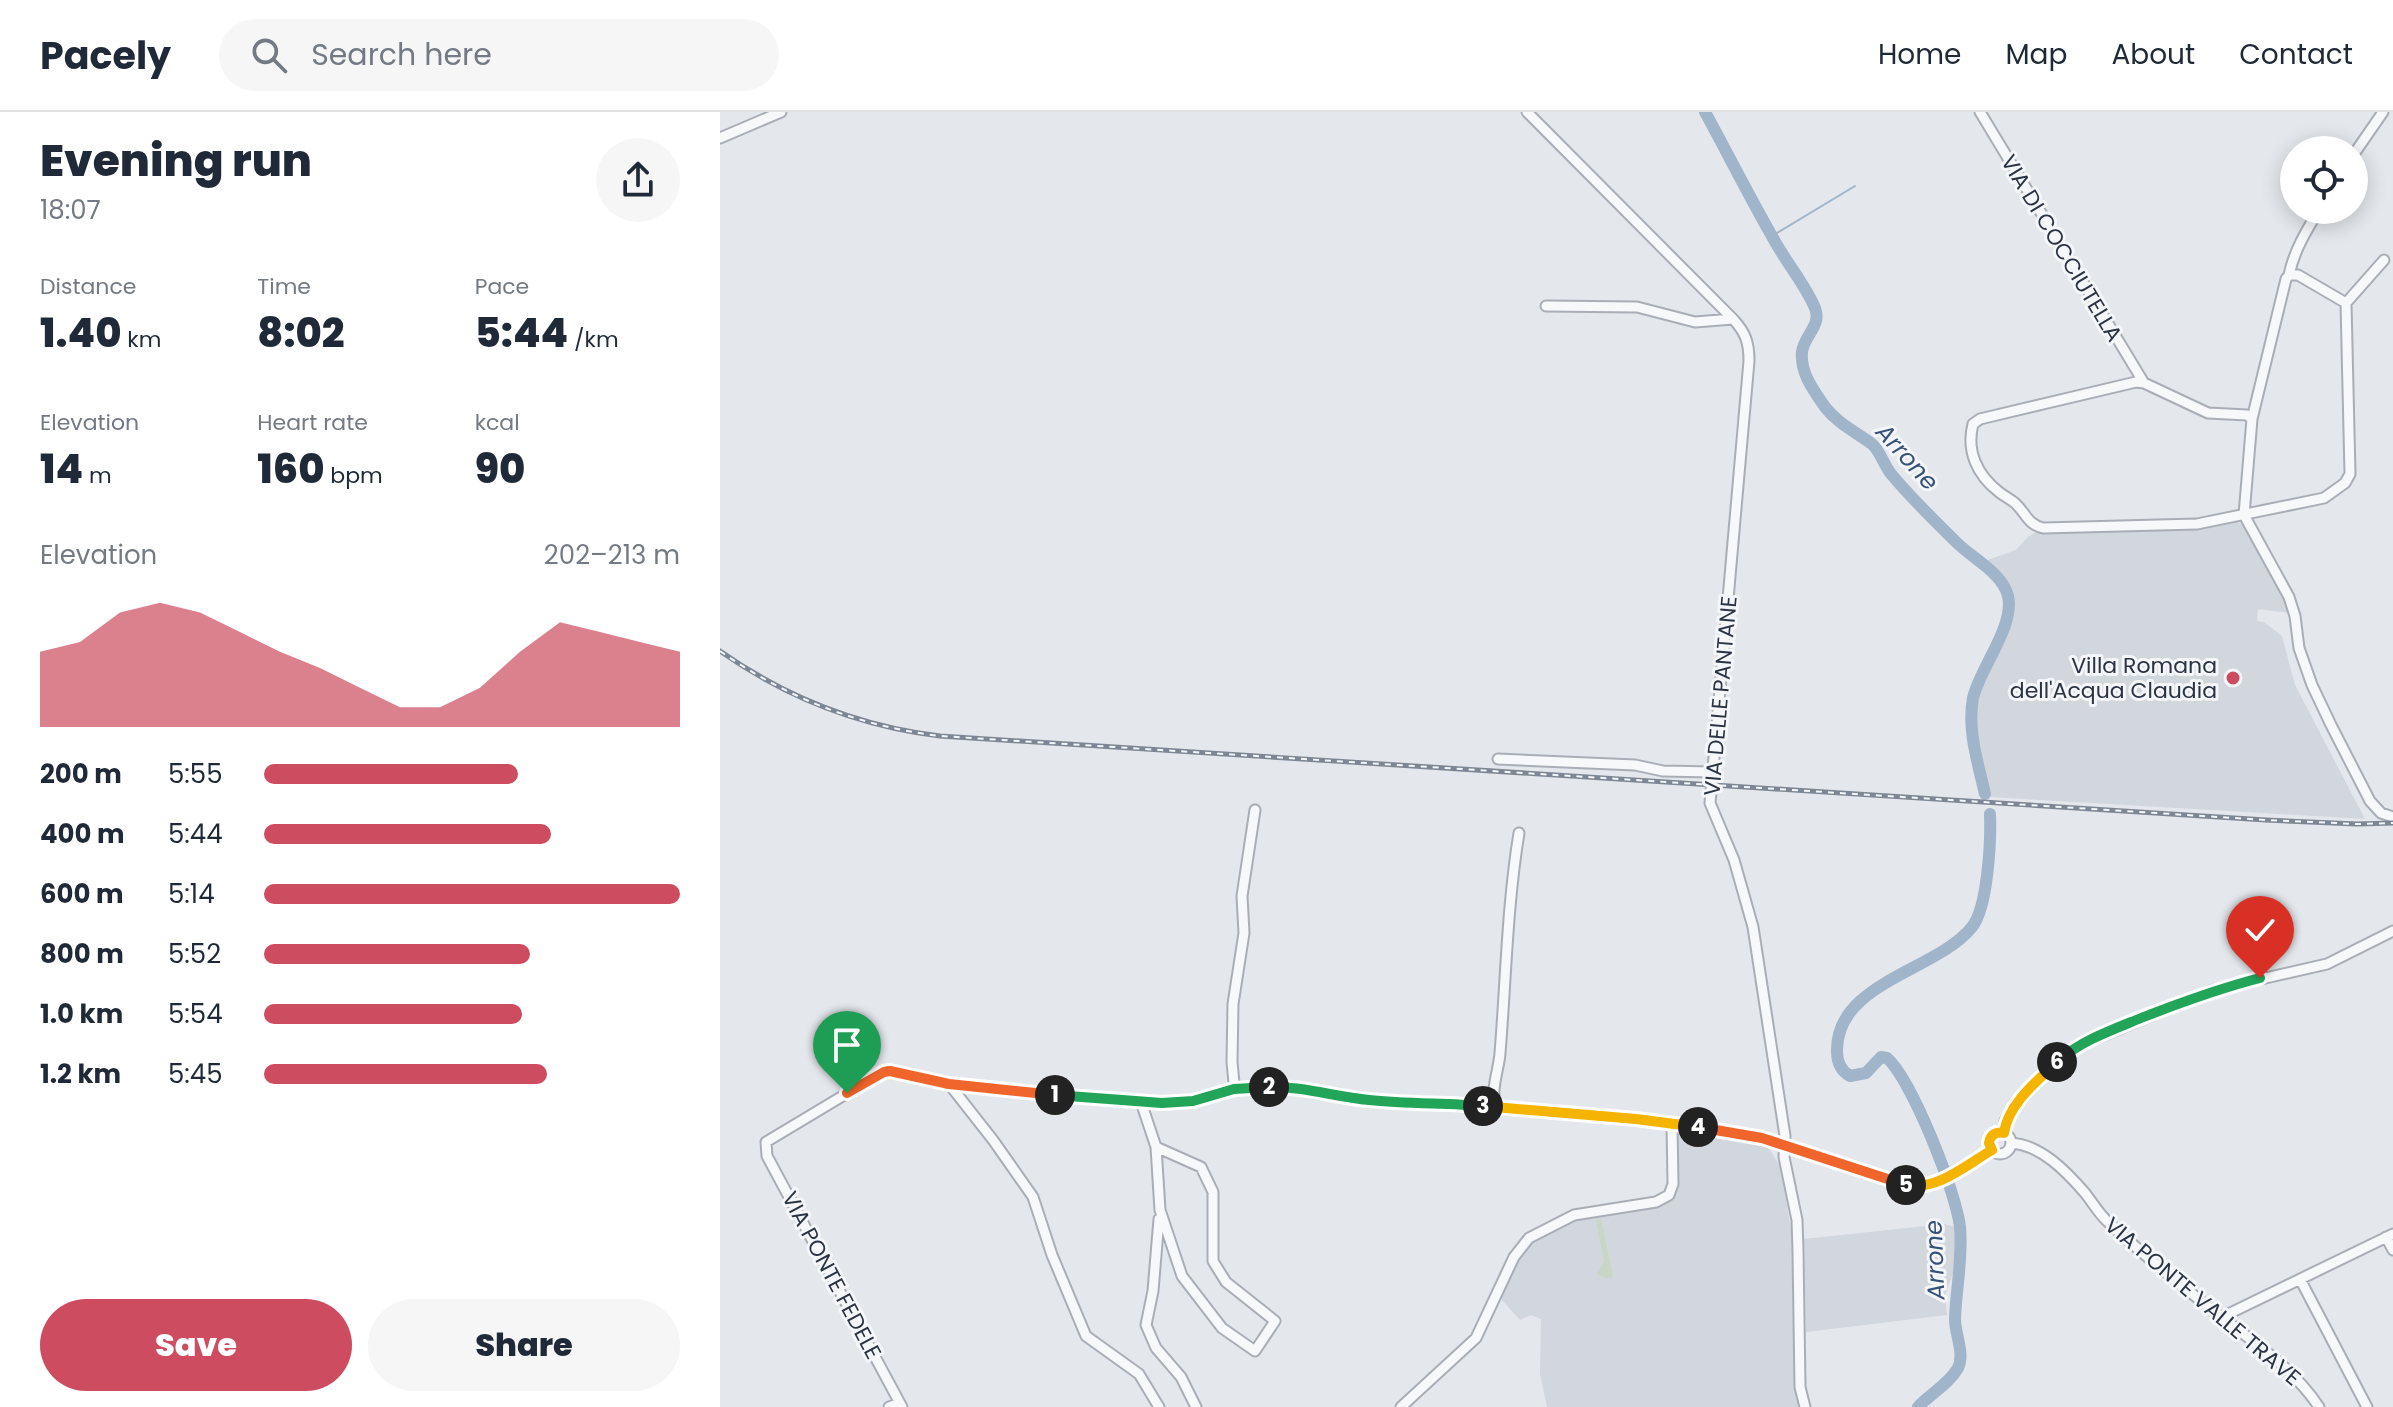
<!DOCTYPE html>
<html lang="en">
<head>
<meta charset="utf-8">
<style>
	body { margin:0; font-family:Poppins,sans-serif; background:#f6f6f7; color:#1f2937; height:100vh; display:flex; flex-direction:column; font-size:30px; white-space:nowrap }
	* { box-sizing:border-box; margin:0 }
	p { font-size:26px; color:#747a83 }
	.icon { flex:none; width:44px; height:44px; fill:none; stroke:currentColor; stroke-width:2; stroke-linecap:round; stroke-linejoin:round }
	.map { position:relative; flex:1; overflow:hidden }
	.panel { display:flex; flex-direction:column; background:#fff; width:720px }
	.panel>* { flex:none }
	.controls { position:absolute; left:1560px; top:24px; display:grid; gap:16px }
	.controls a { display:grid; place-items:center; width:88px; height:88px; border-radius:50%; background:#fff; box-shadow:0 4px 20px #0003; font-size:40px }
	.pin { position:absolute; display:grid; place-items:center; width:68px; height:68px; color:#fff; margin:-82px -34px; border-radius:50% 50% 50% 0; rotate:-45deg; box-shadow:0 0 8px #0007 }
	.pin .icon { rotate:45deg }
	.km { position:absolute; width:40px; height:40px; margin:-20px; border-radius:50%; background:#222; color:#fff; font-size:22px; line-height:40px; text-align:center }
	.round { display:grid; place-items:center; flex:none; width:84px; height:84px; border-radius:42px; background:#f6f6f7 }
	.headline { display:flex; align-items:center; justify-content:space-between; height:136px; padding:0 40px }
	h1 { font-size:44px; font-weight:800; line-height:60px }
	.figures { display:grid; grid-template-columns:repeat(3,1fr); gap:12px; height:136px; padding:8px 40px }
	.figures div { display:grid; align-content:center }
	.figures b { font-size:40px; font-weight:800 }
	.figures small { font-size:22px; font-weight:400 }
	.figures p { font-size:22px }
	.chart { height:224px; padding:16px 40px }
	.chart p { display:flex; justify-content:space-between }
	.chart svg { width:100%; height:144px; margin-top:8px; fill:#cd4c5f; opacity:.7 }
	.primary-button { display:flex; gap:16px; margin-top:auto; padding:16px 40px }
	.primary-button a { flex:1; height:92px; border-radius:48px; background:#cd4c5f; color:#fff; font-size:32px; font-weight:800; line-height:92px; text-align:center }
	.primary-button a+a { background:#f6f6f7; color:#1f2937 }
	ul { padding:0 40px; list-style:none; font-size:26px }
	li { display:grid; grid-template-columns:128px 96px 1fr; align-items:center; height:60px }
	li i { height:20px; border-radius:10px; background:#cd4c5f }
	header { display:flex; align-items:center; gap:48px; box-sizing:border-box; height:112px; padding:0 40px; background:#fff; border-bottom:2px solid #e0e1e3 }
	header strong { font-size:38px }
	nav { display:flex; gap:44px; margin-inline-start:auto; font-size:28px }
	.search { width:560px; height:72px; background:#f6f6f7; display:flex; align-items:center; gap:20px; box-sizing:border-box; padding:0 28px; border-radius:44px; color:#747a83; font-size:30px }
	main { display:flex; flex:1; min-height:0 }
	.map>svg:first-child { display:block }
	.built { fill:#d2d6dd }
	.green { fill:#c9d5c5 }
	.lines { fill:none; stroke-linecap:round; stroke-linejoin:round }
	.stream { stroke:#a0b4ca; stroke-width:2 }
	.river { stroke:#a0b4ca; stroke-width:12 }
	.minor-casing { stroke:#a9aeb6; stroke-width:13 }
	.minor { stroke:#f7f8fa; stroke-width:9 }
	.rail-casing { stroke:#7d8695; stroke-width:5 }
	.rail { stroke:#f4f6f9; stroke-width:2; stroke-dasharray:6; stroke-linecap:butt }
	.split-1-casing { stroke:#fff; stroke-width:16 }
	.split-2-casing { stroke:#fff; stroke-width:16 }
	.split-3-casing { stroke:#fff; stroke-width:16 }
	.split-4-casing { stroke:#fff; stroke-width:16 }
	.split-5-casing { stroke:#fff; stroke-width:16 }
	.split-6-casing { stroke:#fff; stroke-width:16 }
	.split-7-casing { stroke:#fff; stroke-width:16 }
	.split-1 { stroke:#f0652b; stroke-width:10 }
	.split-2 { stroke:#22a559; stroke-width:10 }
	.split-3 { stroke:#22a559; stroke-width:10 }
	.split-4 { stroke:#f5b400; stroke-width:10 }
	.split-5 { stroke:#f0652b; stroke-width:10 }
	.split-6 { stroke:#f5b400; stroke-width:10 }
	.split-7 { stroke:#22a559; stroke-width:10 }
	.poi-dot { fill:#cd4c5f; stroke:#f4f6f9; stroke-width:3 }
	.labels { text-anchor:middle; stroke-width:6; stroke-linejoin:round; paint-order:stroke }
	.street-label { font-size:22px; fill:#2b3444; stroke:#f4f6f9 }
	.poi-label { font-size:22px; fill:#2b3444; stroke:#f4f6f9; text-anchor:end }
	.water-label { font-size:24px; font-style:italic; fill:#365377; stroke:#f4f6f9 }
</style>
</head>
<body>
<header>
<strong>Pacely</strong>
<div class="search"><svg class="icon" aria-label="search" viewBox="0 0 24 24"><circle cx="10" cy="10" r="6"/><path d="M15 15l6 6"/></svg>Search here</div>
<nav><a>Home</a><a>Map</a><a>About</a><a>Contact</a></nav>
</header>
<main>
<section class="panel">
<div class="headline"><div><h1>Evening run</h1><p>18:07</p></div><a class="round"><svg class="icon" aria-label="share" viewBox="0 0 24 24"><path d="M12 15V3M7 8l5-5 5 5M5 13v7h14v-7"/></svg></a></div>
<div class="figures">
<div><p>Distance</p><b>1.40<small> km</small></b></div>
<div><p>Time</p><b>8:02</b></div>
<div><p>Pace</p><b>5:44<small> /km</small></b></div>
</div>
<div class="figures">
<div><p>Elevation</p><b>14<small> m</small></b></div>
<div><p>Heart rate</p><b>160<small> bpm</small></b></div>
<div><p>kcal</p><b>90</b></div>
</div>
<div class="chart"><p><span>Elevation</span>202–213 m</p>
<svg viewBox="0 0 160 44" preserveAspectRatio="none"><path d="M0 44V21L10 18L20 9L30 6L40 9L50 15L60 21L70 26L80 32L90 38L100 38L110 32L120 21L130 12L140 15L150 18L160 21V44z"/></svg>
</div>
<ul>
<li><b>200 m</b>5:55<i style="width:61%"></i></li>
<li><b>400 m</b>5:44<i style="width:69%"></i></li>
<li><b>600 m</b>5:14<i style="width:100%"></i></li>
<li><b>800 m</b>5:52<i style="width:64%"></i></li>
<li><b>1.0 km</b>5:54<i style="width:62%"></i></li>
<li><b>1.2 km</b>5:45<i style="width:68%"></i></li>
</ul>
<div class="primary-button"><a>Save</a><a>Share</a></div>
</section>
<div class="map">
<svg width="1673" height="1295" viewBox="0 0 1673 1295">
	<rect width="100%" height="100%" fill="#e4e7eb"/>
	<path class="built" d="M 1516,409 L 1529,416 L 1570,490 L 1571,501 L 1538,497 L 1537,509 L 1544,510 L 1562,524 L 1575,573 L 1645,707 L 1270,685 L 1255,630 L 1254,598 L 1263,565 L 1291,500 L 1290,485 L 1285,469 L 1262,450 L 1296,438 L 1308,425 L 1314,421 L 1473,416 Z
		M 971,1019 L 1046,1031 L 1061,1056 L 1074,1138 L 1080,1295 L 827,1295 L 820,1262 L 821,1207 L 811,1203 L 800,1208 L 781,1187 L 798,1147 L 804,1136 L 813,1129 L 845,1111 L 861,1105 L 909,1100 L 948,1090 L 956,1080 L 958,1071 L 959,1025 L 964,1020 Z
		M 1224,1112 L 1235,1115 L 1236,1126 L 1235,1156 L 1225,1183 L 1227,1203 L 1086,1220 L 1084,1127 Z"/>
	<path class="green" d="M 881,1107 L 893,1165 L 886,1166 L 877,1162 L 884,1149 L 876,1108 Z"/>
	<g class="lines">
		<path class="stream" d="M 1052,124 L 1135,74"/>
		<path class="river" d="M 985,0 C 1009,44 1032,90 1057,133 C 1069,154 1086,174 1095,196 C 1102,214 1084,223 1082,240 C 1080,261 1094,279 1105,295 C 1118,312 1136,320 1152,332 C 1161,340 1164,354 1172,363 C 1191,386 1213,407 1234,428 C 1251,446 1282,460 1288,484 C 1295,514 1260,556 1253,586 C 1247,618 1258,651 1265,682
			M 1198,1295 C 1210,1282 1229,1272 1238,1256 C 1245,1241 1235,1223 1235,1207 C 1236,1176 1243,1146 1240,1115 C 1236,1080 1192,968 1167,946 L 1161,945 L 1146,961 L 1130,964 C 1121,959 1117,950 1117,939 C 1116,870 1217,859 1252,815 C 1268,795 1271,728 1270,702"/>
		<defs>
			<path id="minor" d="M 807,0 L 1013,207 C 1026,221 1029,231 1029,249 L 990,691 L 1014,748 L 1033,815 L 1065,1024 L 1064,1045 L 1077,1108 L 1078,1139 L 1080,1275 L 1085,1295
				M 1260,0 L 1424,271
				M 0,26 L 61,0
				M 1634,42 L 1663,0
				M 1569,163 C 1574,139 1586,119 1599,98
				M 826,194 L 917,195 L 975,210 L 1013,207
				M 1532,307 L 1566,167 L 1569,163 L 1578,163 L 1626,191
				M 1524,403 L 1532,307 L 1527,303 L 1488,301 L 1424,271 L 1416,270 L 1260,307 L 1253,312 C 1246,339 1257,363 1279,380 C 1284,384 1290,387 1295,391 C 1306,401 1307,412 1323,416 L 1477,412 L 1604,386 L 1625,371 L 1630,362 L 1626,191 L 1664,148
				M 1524,403 L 1569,485 L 1575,504 L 1579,536 L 1592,573 L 1611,613 L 1650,689 L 1661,701 L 1673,705
				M 778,647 L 915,653 L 943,659 L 992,660
				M 229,972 L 273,1028 L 313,1085 L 332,1143 L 366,1224 L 419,1262 L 439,1295
				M 518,977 L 514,971 L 512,950 L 513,892 L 524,821 L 522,784 L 535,698
				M 421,990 L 436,1035 L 440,1098 L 462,1164 L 502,1216 L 535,1239 L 555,1209 L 506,1170 L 493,1149 L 493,1080 L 481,1055 L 436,1035
				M 777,995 C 769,981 779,958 780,941 C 786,868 787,794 799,721
				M1269 1031a11 11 0 1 1 22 0a11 11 0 1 1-22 0Z
				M 1284,1021 L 1285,1009 L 1294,995 L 1341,946 L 1363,932 L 1493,878 L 1607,852 L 1673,819
				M 1291,1031 C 1321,1033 1346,1059 1365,1081 C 1373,1091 1379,1102 1388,1110 C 1423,1143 1462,1174 1500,1204 C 1536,1232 1574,1257 1599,1295
				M 439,1107 L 433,1179 L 426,1213 L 436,1236 L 461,1265 L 476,1295
				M 1666,1125 L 1673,1138
				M 1580,1167 L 1647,1295
				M 1502,1205 L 1673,1122
				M 169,1295 L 180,1291
				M 182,1295 L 47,1044 L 46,1030 L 151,967 L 170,959 L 229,972 L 408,989 L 466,990 L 514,977 L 565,975 L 651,988 L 738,992 L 916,1007 L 1042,1026 L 1172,1069 L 1197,1075 L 1215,1071 L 1272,1038
				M 681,1295 L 756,1226 L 794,1145 L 809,1126 L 854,1103 L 936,1090 L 949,1083 L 953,1072 L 952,1012"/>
		</defs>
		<use href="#minor" class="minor-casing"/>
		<use href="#minor" class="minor"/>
		<defs>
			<path id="rail" d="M 0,539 C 67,586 138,614 220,624 L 1546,708 L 1637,712 L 1673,711"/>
		</defs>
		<use href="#rail" class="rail-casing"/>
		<use href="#rail" class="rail"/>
	</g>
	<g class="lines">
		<defs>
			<path id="split-1" d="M 127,981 L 164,960 L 170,959 L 229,972 L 335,983"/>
			<path id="split-2" d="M 335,983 L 442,991 L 473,989 L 514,977 L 549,975"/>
			<path id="split-3" d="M 549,975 C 583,974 615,985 649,988 C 687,992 725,991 763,994"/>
			<path id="split-4" d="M 763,994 L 916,1007 L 978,1015"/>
			<path id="split-5" d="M 978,1015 L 1042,1026 L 1186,1073"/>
			<path id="split-6" d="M 1186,1073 C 1217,1079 1246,1053 1272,1038 L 1269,1031 C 1270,1023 1276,1019 1284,1021 C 1288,992 1317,969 1337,950"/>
			<path id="split-7" d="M 1337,950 C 1360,929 1392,918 1421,906 C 1462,890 1497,877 1540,866"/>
		</defs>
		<use href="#split-1" class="split-1-casing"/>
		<use href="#split-2" class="split-2-casing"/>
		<use href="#split-3" class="split-3-casing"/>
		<use href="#split-4" class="split-4-casing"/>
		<use href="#split-5" class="split-5-casing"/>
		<use href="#split-6" class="split-6-casing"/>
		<use href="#split-7" class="split-7-casing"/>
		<use href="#split-1" class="split-1"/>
		<use href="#split-2" class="split-2"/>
		<use href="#split-3" class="split-3"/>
		<use href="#split-4" class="split-4"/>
		<use href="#split-5" class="split-5"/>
		<use href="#split-6" class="split-6"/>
		<use href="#split-7" class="split-7"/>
	</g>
	<circle class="poi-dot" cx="1513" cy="566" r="8"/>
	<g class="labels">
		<g class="street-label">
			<text transform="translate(1342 136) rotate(59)" y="8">VIA DI COCCIUTELLA</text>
			<text transform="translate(1000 584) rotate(-85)" y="8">VIA DELLE PANTANE</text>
			<text transform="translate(112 1163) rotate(62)" y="8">VIA PONTE FEDELE</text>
			<text transform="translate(1483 1189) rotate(40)" y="8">VIA PONTE VALLE TRAVE</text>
		</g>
		<g class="poi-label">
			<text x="1497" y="561">Villa Romana<tspan x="1497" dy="25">dell'Acqua Claudia</tspan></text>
		</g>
		<g class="water-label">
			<text transform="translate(1187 345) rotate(48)" y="8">Arrone</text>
			<text transform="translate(1215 1148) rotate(-92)" y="8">Arrone</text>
		</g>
	</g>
</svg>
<div class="controls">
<a><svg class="icon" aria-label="locate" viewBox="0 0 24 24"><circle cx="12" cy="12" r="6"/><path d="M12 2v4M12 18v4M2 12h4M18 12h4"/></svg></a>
</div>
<div class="pin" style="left:127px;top:981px;background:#1e9e55"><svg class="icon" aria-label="arrive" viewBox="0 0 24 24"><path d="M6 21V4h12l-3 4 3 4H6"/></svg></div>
<div class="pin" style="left:1540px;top:866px;background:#d93025"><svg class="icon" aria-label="check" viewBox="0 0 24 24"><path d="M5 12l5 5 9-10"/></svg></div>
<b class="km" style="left:335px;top:983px">1</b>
<b class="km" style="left:549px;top:975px">2</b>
<b class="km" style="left:763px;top:994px">3</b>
<b class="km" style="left:978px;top:1015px">4</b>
<b class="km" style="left:1186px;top:1073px">5</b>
<b class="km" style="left:1337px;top:950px">6</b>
</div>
</main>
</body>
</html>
